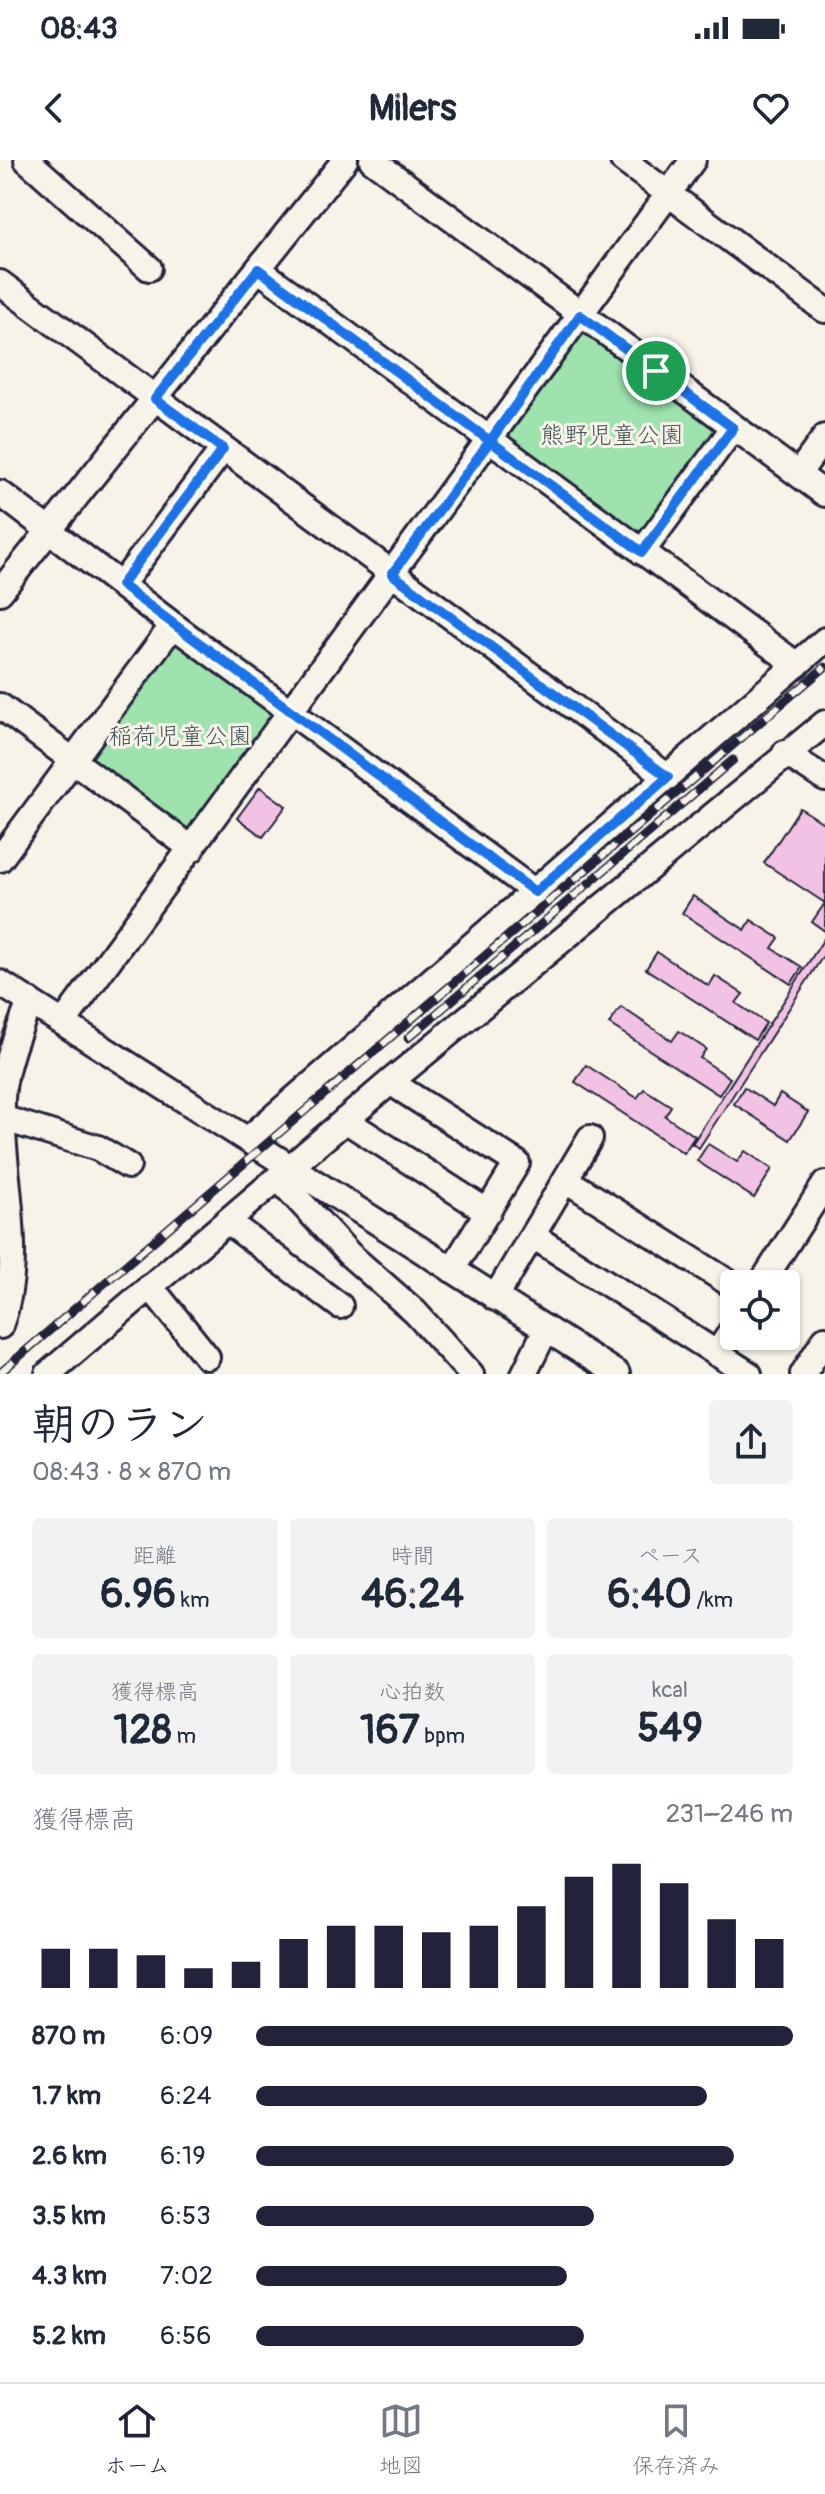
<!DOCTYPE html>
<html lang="ja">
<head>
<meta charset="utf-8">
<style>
	body { margin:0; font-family:Pangolin,"Klee One",sans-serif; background:#f2f2f3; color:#1f2937; height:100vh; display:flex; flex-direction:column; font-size:30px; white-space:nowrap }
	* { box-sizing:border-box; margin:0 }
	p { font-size:26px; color:#747a83 }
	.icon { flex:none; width:44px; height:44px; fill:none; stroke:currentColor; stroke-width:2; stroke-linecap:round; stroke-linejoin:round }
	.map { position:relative; height:1214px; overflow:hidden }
	.details { display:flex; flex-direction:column; background:#fff; flex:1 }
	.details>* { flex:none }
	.fabs { position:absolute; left:720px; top:1110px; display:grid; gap:16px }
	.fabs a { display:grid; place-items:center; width:80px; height:80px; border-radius:8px; background:#fff; box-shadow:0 2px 6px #0004; font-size:40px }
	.pin { position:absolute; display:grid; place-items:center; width:68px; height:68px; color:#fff; margin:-34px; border:4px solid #fff; border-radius:50%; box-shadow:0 2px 8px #0007 }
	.round { display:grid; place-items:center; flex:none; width:84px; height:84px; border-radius:8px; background:#f2f2f3 }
	.headline { display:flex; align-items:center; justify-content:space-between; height:136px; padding:0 32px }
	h1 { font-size:44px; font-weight:700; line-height:60px }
	.metrics { display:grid; grid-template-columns:repeat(3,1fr); gap:12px; height:136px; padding:8px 32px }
	.metrics div { display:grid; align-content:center; border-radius:8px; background:#f2f2f3; text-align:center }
	.metrics b { font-size:40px; font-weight:700 }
	.metrics small { font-size:22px; font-weight:400 }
	.metrics p { font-size:22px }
	.chart { height:224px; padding:16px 32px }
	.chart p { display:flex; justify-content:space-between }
	.chart svg { width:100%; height:144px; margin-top:8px; stroke:#22223b; stroke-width:6 }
	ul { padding:0 32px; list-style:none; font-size:26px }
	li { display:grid; grid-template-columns:128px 96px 1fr; align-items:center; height:60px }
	li i { height:20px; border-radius:10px; background:#22223b }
	.status { display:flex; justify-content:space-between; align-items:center; height:56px; padding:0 40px; background:#fff; direction:ltr }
	.status svg { height:22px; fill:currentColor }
	header { display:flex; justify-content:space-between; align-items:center; height:104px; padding:0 32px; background:#fff; font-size:36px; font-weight:700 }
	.tabs { display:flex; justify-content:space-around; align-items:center; height:112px; border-top:2px solid #e0e1e3; background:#fff; font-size:22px; color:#747a83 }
	.tabs a { display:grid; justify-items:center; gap:4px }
	.tabs .current { color:#22223b }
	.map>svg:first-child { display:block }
	.green { fill:#9ee3ae; stroke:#608274; stroke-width:2 }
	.building { fill:#f2c2e4; stroke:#22223b; stroke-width:2 }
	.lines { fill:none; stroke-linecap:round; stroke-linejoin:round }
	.minor-casing { stroke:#22223b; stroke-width:30 }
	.minor { stroke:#f7f3e8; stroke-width:24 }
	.rail-casing { stroke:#22223b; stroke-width:9 }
	.rail { stroke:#f7f3e8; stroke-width:6; stroke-dasharray:18; stroke-linecap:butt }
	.route-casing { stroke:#fff; stroke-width:16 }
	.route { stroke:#1a73e8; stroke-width:10 }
	.labels { text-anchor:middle; stroke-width:6; stroke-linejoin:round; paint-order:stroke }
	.park-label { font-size:24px; fill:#415258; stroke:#f7f3e8 }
</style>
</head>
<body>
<div class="status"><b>08:43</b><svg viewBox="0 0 49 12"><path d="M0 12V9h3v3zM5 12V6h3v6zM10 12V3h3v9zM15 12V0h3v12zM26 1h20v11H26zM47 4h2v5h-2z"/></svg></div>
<header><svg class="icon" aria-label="back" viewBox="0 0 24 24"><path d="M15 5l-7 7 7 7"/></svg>Milers<svg class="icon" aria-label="heart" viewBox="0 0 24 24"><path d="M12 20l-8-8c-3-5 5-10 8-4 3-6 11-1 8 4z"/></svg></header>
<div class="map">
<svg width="825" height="1214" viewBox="0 0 825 1214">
	<rect width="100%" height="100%" fill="#f7f3e8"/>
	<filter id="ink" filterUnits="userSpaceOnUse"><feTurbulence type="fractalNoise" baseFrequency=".0125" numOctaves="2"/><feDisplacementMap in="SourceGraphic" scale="16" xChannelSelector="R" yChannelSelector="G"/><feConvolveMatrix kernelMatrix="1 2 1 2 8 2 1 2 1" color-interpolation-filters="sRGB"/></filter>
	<g filter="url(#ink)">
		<path class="green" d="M 586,174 L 721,270 L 642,379 L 503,280 L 574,177 Z
			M 172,477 L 276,555 L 188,674 L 83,597 Z"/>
		<path class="building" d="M 260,627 L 286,646 L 263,677 L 237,658 Z
			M 800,648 L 825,664 L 825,743 L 764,703 Z
			M 693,736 L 745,770 L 751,760 L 779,778 L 772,788 L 802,807 L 791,824 L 682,753 Z
			M 825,743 L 825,771 L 812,762 Z
			M 825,777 L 825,793 L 699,988 L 692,984 Z
			M 657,792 L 709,826 L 715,816 L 743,834 L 736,843 L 766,863 L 755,880 L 646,809 Z
			M 621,847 L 672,881 L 679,871 L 706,889 L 700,898 L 730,918 L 719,935 L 609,864 Z
			M 586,905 L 637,938 L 644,929 L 671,946 L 665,956 L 695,976 L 684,993 L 575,922 Z
			M 744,927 L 773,946 L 780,934 L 808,952 L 790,980 L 734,944 Z
			M 708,984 L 737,1002 L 745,991 L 772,1009 L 754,1038 L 697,1001 Z"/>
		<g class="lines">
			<defs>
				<path id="minor" d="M 27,0 L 149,108
					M 372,0 L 825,334
					M 623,0 L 825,150
					M 258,109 L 797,505
					M 0,123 L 668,617
					M 798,314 L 825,277
					M 0,333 L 173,465 L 535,732
					M 642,392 L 733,268
					M 121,425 L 223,289
					M 0,432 L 345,0
					M 0,546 L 192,689
					M 785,593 L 825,619
					M 0,699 L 173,465
					M 0,823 L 617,1214
					M 63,863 L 693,0
					M 390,922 L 517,1003 L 452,1110
					M 2,958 L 98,988 L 128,1006
					M 345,960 L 488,1052
					M 248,979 L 825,480
					M 278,1018 L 349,1094 L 415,1152 L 471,1214
					M 566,1020 L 734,1126
					M 227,1061 L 340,1146
					M 533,1076 L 749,1214
					M 761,1124 L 825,1024
					M 150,1126 L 207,1197
					M 495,1138 L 590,978
					M 0,1166 C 27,1094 0,1012 2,938 C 4,905 18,872 30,842
					M 717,1194 L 734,1167
					M 48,1214 L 390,922 L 825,563
					M 524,1214 L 546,1169
					M 803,1214 L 825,1179"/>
			</defs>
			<use href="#minor" class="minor-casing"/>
			<use href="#minor" class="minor"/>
			<defs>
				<path id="rail" d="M 408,878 L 733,600
					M 0,1213 L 534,754 L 825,507"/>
			</defs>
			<use href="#rail" class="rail-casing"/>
			<use href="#rail" class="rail"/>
		</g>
	</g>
	<g class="lines" filter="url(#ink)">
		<defs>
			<path id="route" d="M 656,211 L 580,155 L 490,281 L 258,109 L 155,239 L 223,289 L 121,425 L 535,732 L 668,617 L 392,414 L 490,281 L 642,392 L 733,268 L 656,211"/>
		</defs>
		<use href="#route" class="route-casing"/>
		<use href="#route" class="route"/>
	</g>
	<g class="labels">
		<g class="park-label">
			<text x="612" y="283">熊野児童公園</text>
			<text x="180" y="584">稲荷児童公園</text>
		</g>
	</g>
</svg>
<div class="fabs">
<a><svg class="icon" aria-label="locate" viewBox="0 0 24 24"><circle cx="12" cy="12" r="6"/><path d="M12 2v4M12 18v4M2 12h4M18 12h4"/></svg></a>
</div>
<div class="pin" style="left:656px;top:211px;background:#1e9e55"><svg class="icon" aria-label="arrive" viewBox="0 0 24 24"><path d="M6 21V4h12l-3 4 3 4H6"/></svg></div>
</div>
<section class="details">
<div class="headline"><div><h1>朝のラン</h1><p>08:43 · 8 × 870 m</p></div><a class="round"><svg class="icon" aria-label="share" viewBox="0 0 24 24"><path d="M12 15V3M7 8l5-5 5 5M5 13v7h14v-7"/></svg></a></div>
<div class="metrics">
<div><p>距離</p><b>6.96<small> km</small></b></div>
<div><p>時間</p><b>46:24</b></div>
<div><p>ペース</p><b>6:40<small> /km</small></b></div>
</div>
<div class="metrics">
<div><p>獲得標高</p><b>128<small> m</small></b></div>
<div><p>心拍数</p><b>167<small> bpm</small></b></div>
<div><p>kcal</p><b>549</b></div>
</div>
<div class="chart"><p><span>獲得標高</span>231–246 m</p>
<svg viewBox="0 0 160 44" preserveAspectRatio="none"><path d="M5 44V32M15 44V32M25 44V34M35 44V38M45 44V36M55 44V29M65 44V25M75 44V25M85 44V27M95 44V25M105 44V19M115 44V10M125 44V6M135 44V12M145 44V23M155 44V29"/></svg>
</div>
<ul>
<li><b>870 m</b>6:09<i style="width:100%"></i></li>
<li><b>1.7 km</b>6:24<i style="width:84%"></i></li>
<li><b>2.6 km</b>6:19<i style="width:89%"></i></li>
<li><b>3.5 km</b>6:53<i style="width:63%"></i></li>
<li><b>4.3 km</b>7:02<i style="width:58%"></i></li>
<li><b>5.2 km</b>6:56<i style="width:61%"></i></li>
</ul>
</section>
<nav class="tabs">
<a class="current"><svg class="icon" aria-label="home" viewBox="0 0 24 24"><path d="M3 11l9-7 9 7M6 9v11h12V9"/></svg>ホーム</a>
<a><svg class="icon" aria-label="map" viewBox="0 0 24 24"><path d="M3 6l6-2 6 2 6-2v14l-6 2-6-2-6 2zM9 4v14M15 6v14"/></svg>地図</a>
<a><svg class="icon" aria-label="saved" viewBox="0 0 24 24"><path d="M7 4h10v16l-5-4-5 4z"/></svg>保存済み</a>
</nav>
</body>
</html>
